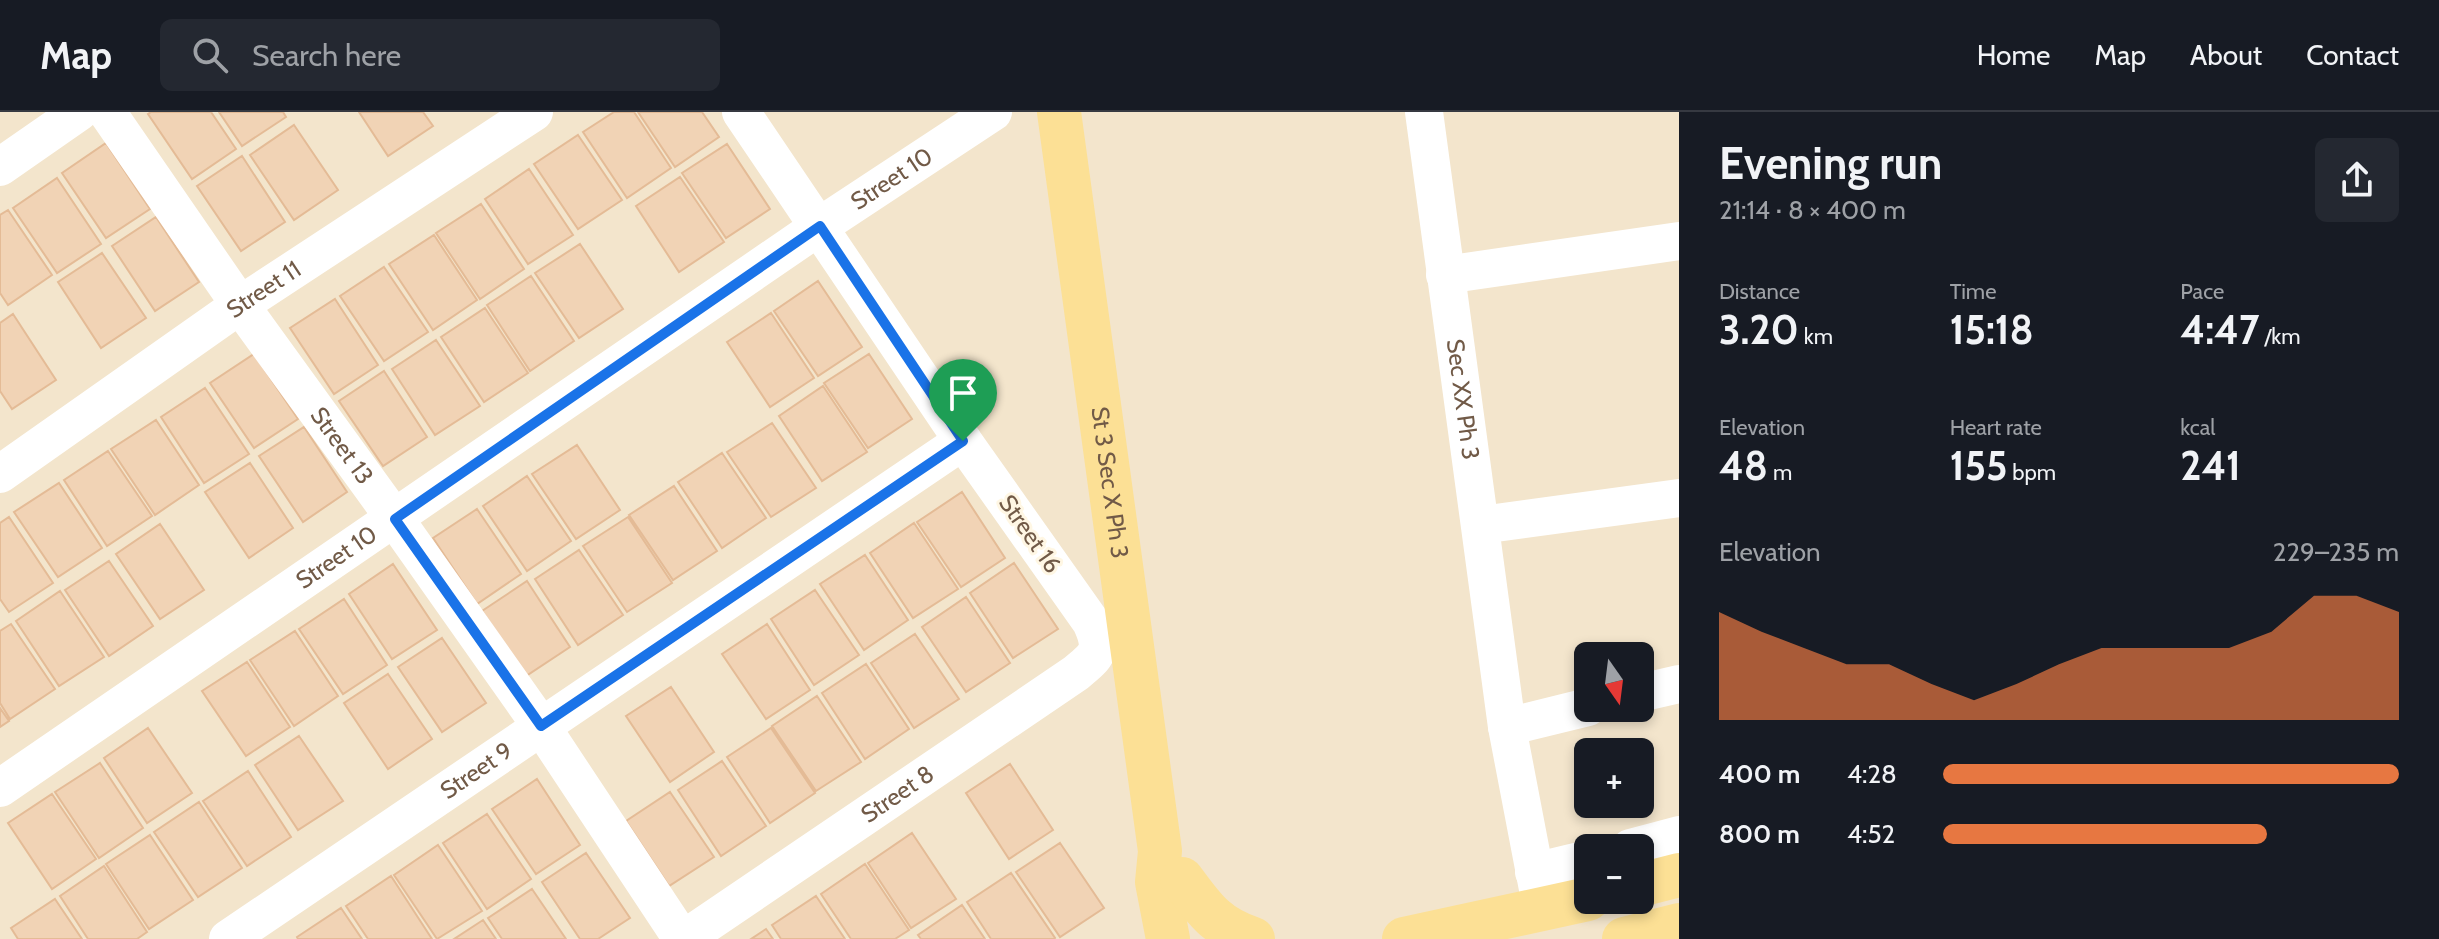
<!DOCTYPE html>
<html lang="en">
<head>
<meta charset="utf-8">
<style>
	body { margin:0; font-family:Cabin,sans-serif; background:#242831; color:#f1f3f6; height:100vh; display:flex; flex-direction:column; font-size:30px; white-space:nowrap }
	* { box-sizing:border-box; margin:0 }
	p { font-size:26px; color:#9ea1a6 }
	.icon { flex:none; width:44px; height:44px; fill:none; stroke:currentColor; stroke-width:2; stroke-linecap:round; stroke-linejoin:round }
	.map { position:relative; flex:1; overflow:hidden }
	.sheet { display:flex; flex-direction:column; background:#171b24; width:760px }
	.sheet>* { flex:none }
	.needle { width:52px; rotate:166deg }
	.buttons { position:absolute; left:1574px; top:530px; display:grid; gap:16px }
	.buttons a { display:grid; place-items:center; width:80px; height:80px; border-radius:12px; background:#171b24; box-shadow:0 4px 12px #0003; font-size:40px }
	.pin { position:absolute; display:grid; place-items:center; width:68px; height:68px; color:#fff; margin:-82px -34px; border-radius:50% 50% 50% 0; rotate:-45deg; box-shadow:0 0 8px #0007 }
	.pin .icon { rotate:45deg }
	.round { display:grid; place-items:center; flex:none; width:84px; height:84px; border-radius:12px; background:#242831 }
	.head { display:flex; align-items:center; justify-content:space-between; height:136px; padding:0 40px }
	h1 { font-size:44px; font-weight:700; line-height:60px }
	.figures { display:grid; grid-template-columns:repeat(3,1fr); gap:12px; height:136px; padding:8px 40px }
	.figures div { display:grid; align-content:center }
	.figures b { font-size:40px; font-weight:700 }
	.figures small { font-size:22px; font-weight:400 }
	.figures p { font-size:22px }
	.chart { height:224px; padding:16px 40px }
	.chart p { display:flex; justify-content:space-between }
	.chart svg { width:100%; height:144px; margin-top:8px; fill:#e77741; opacity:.7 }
	ul { padding:0 40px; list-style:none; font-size:26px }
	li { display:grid; grid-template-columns:128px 96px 1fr; align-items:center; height:60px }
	li i { height:20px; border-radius:10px; background:#e77741 }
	header { display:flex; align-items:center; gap:48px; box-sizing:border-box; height:112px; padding:0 40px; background:#171b24; border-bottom:2px solid #363941 }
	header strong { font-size:38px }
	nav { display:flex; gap:44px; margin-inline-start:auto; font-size:28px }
	.search { width:560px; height:72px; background:#242831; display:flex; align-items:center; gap:20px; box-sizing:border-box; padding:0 28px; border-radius:12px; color:#9ea1a6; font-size:30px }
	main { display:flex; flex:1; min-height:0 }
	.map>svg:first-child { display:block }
	.residential { fill:#f3e5cc; fill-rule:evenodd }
	.building { fill:#f1d3b5; stroke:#e4bb96; stroke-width:2 }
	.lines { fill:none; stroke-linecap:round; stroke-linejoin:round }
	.minor { stroke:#fff; stroke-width:38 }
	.major { stroke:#fce095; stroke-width:44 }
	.route-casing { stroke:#fff; stroke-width:16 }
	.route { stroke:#1a73e8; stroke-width:10 }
	.labels { text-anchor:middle; stroke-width:6; stroke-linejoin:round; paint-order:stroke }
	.street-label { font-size:24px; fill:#715a47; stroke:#fff7e4 }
</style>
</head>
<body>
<header>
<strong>Map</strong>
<div class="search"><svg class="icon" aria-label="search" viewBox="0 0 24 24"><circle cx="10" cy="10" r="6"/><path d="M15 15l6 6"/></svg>Search here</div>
<nav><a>Home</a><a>Map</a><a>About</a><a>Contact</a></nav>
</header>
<main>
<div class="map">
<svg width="1679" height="827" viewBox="0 0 1679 827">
	<rect width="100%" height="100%" fill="#fcf3de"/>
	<path class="residential" d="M 0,0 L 1679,0 L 1679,827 L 0,827 ZM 1588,544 L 1640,544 L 1640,596 L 1588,596 ZM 1588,640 L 1640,640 L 1640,692 L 1588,692 ZM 1588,736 L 1640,736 L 1640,788 L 1588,788 Z"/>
	<path class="building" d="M 151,0 L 211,0 L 236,37 L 192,67 L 148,2 Z
		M 219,0 L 283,0 L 286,5 L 242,34 Z
		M 359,0 L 423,0 L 433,14 L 388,44 Z
		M 614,0 L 634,0 L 671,56 L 627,86 L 583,20 Z
		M 638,0 L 702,0 L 719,25 L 675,55 Z
		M 294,13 L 338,78 L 294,108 L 250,43 Z
		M 578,23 L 622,88 L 578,117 L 534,52 Z
		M 106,31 L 150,97 L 106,126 L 62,61 Z
		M 727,32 L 770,97 L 726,126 L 682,61 Z
		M 242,44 L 285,110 L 241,139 L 197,74 Z
		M 529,57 L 573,123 L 528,152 L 485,87 Z
		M 680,65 L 724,130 L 679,160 L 636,94 Z
		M 57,66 L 101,132 L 57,161 L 13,96 Z
		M 481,92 L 524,157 L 480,187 L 436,121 Z
		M 8,98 L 52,163 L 8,193 L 0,181 L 0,103 Z
		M 156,105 L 199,170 L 155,199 L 112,134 Z
		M 434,123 L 477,188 L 433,218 L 389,152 Z
		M 580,132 L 623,197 L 579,226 L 535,161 Z
		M 102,141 L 146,206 L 101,236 L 58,170 Z
		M 384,155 L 428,220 L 384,249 L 340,184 Z
		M 531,164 L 574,229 L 530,259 L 487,193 Z
		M 818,169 L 862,235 L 818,264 L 774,199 Z
		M 335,187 L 378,253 L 334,282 L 290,216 Z
		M 485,196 L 528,261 L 484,290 L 441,225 Z
		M 771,201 L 814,266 L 770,295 L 727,230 Z
		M 13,202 L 56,268 L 12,297 L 0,279 L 0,211 Z
		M 436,228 L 480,294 L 435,323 L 392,257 Z
		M 254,242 L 298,307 L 254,336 L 210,271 Z
		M 869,242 L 912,307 L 868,336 L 824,271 Z
		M 384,259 L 427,325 L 383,354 L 339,289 Z
		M 823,274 L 867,340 L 822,369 L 779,304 Z
		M 205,276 L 249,342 L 204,371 L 161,305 Z
		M 156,308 L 199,373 L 155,403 L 111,337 Z
		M 772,311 L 816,376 L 771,405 L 727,340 Z
		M 304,315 L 347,380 L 303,410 L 259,344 Z
		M 577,333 L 620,398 L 576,427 L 532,362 Z
		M 108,339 L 152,404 L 107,434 L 64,368 Z
		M 722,341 L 766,406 L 722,436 L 678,370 Z
		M 250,351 L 293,416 L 249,446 L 205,380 Z
		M 527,364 L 571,429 L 527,459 L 483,394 Z
		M 59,371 L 102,436 L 58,465 L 14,400 Z
		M 674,374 L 717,439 L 673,468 L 629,403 Z
		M 962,380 L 1005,446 L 961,475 L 917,410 Z
		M 477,397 L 521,462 L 477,492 L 433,426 Z
		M 9,405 L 53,471 L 9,500 L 0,487 L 0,411 Z
		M 628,405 L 672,471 L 627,500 L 583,434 Z
		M 914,411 L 958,477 L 913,506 L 870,441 Z
		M 160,412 L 204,478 L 160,507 L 116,442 Z
		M 579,438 L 623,503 L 578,533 L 535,467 Z
		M 865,443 L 908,508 L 864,538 L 820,472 Z
		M 109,449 L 153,514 L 109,544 L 65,478 Z
		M 1014,451 L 1058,517 L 1013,546 L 970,481 Z
		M 393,452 L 437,518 L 392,547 L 349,482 Z
		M 527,469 L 570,535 L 526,564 L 482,499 Z
		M 815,478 L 859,543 L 814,573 L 771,507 Z
		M 60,479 L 104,545 L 59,574 L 16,509 Z
		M 966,485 L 1010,551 L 966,580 L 922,515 Z
		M 344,487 L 387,553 L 343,582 L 299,517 Z
		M 11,512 L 55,577 L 10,607 L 0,591 L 0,519 Z
		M 767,512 L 810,578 L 766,607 L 722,542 Z
		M 295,519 L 338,584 L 294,614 L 250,548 Z
		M 915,522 L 959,587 L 914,616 L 871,551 Z
		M 442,526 L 486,591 L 442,620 L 398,555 Z
		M 247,550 L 290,615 L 246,644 L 202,579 Z
		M 866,552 L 909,617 L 865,647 L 822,581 Z
		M 388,562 L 432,627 L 388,657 L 344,591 Z
		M 671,575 L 714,640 L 670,670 L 626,604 Z
		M 817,584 L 861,650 L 816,679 L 772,614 Z
		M 0,596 L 9,609 L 0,615 Z
		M 148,616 L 192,681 L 147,711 L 104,646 Z
		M 771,616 L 815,681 L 770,711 L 727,645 Z
		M 299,624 L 343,689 L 298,718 L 255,653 Z
		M 722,649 L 766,714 L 721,744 L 678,678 Z
		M 100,651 L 143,716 L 99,746 L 55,680 Z
		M 1010,652 L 1053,718 L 1009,747 L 966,681 Z
		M 248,659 L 291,725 L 247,754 L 203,689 Z
		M 537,667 L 580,733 L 536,762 L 492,697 Z
		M 670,680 L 714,745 L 669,774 L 626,709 Z
		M 52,682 L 96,747 L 52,777 L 8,711 Z
		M 199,690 L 242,756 L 198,785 L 154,720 Z
		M 487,702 L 531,767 L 487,797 L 443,731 Z
		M 912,721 L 956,787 L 911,816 L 868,751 Z
		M 150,723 L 193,788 L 149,817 L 106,752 Z
		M 1060,731 L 1104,796 L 1060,825 L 1016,760 Z
		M 438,733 L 482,799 L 437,827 L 394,763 Z
		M 586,741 L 630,806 L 598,827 L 580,827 L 542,770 Z
		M 865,752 L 909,818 L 895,827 L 851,827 L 821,782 Z
		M 104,754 L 147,820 L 137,827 L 88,827 L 60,784 Z
		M 1011,761 L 1055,826 L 1054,827 L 991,827 L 967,790 Z
		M 391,764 L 432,827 L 368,827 L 346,794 Z
		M 532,777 L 566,827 L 502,827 L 488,806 Z
		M 816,784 L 845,827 L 781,827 L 772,813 Z
		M 55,787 L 82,827 L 18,827 L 11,816 Z
		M 962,793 L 985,827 L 921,827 L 918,823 Z
		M 341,796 L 362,827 L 298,827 L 297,825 Z
		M 483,808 L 496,827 L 454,827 Z
		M 766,817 L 773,827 L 751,827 Z"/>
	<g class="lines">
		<g class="minor">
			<path id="s1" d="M 107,0 L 240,193 L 395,407 L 541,614 L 682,827"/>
			<path id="s2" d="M 1424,0 L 1507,615 L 1542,798"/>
			<path d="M 0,55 L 79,0"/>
			<path d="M 1445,163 L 1679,129"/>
			<path id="s3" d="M 0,362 L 240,193 L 534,0"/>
			<path d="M 1481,413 L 1679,386"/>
			<path d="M 1640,581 L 1679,572"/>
			<path d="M 1507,615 L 1588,595"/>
			<path id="s4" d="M 0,676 L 820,114 L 993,0"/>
			<path d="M 1630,736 L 1679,723"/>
			<path d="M 1534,760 L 1588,747"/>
			<path id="s5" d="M 228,827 L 963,329"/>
			<path id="s6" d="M 684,827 L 1076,561 C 1098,543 1104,538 1091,510 L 963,329 L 741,0"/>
		</g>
		<g class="major">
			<path id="s7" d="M 1059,0 L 1160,739 L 1157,770 L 1168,827"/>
			<path d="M 1182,767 C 1204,797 1216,815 1253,827"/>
			<path d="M 1640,773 L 1679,763"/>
			<path d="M 1404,827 L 1588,787"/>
			<path d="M 1624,827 L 1679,813"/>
		</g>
	</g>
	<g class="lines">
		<defs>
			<path id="route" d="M 820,114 L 963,329 L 541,614 L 395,407 Z"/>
		</defs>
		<use href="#route" class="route-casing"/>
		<use href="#route" class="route"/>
	</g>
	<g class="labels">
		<g class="street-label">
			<text dy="8" stroke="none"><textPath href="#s4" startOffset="1080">Street 10</textPath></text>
			<text dy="8" stroke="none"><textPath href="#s3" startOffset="322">Street 11</textPath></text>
			<text dy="8" stroke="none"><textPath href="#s2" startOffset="290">Sec XX Ph 3</textPath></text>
			<text dy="8" stroke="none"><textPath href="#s1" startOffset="408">Street 13</textPath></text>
			<text dy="8" stroke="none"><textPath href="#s7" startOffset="374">St 3 Sec X Ph 3</textPath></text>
			<text transform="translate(1030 422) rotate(55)" y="8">Street 16</text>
			<text dy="8" stroke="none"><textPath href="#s4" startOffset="408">Street 10</textPath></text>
			<text dy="8" stroke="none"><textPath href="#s5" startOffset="300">Street 9</textPath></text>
			<text dy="8" stroke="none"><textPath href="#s6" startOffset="258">Street 8</textPath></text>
		</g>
	</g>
</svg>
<div class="buttons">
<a><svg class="needle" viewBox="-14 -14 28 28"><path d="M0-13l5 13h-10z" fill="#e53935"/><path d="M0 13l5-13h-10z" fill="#9ea1a6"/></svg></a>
<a>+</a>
<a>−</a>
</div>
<div class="pin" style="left:963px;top:329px;background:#1e9e55"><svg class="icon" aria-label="arrive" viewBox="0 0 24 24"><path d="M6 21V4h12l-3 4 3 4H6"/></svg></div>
</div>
<section class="sheet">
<div class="head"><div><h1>Evening run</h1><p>21:14 · 8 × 400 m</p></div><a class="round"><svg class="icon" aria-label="share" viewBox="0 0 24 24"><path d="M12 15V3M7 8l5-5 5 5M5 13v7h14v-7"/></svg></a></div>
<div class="figures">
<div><p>Distance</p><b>3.20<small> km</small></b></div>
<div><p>Time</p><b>15:18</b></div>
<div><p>Pace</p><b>4:47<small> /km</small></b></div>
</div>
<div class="figures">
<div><p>Elevation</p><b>48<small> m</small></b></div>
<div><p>Heart rate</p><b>155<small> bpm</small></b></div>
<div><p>kcal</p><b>241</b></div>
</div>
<div class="chart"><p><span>Elevation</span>229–235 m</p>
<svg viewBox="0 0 160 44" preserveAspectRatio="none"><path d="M0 44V11L10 17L20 22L30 27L40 27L50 33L60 38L70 33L80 27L90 22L100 22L110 22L120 22L130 17L140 6L150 6L160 11V44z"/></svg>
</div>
<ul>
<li><b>400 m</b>4:28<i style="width:100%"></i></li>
<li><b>800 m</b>4:52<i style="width:71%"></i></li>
</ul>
</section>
</main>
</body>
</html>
